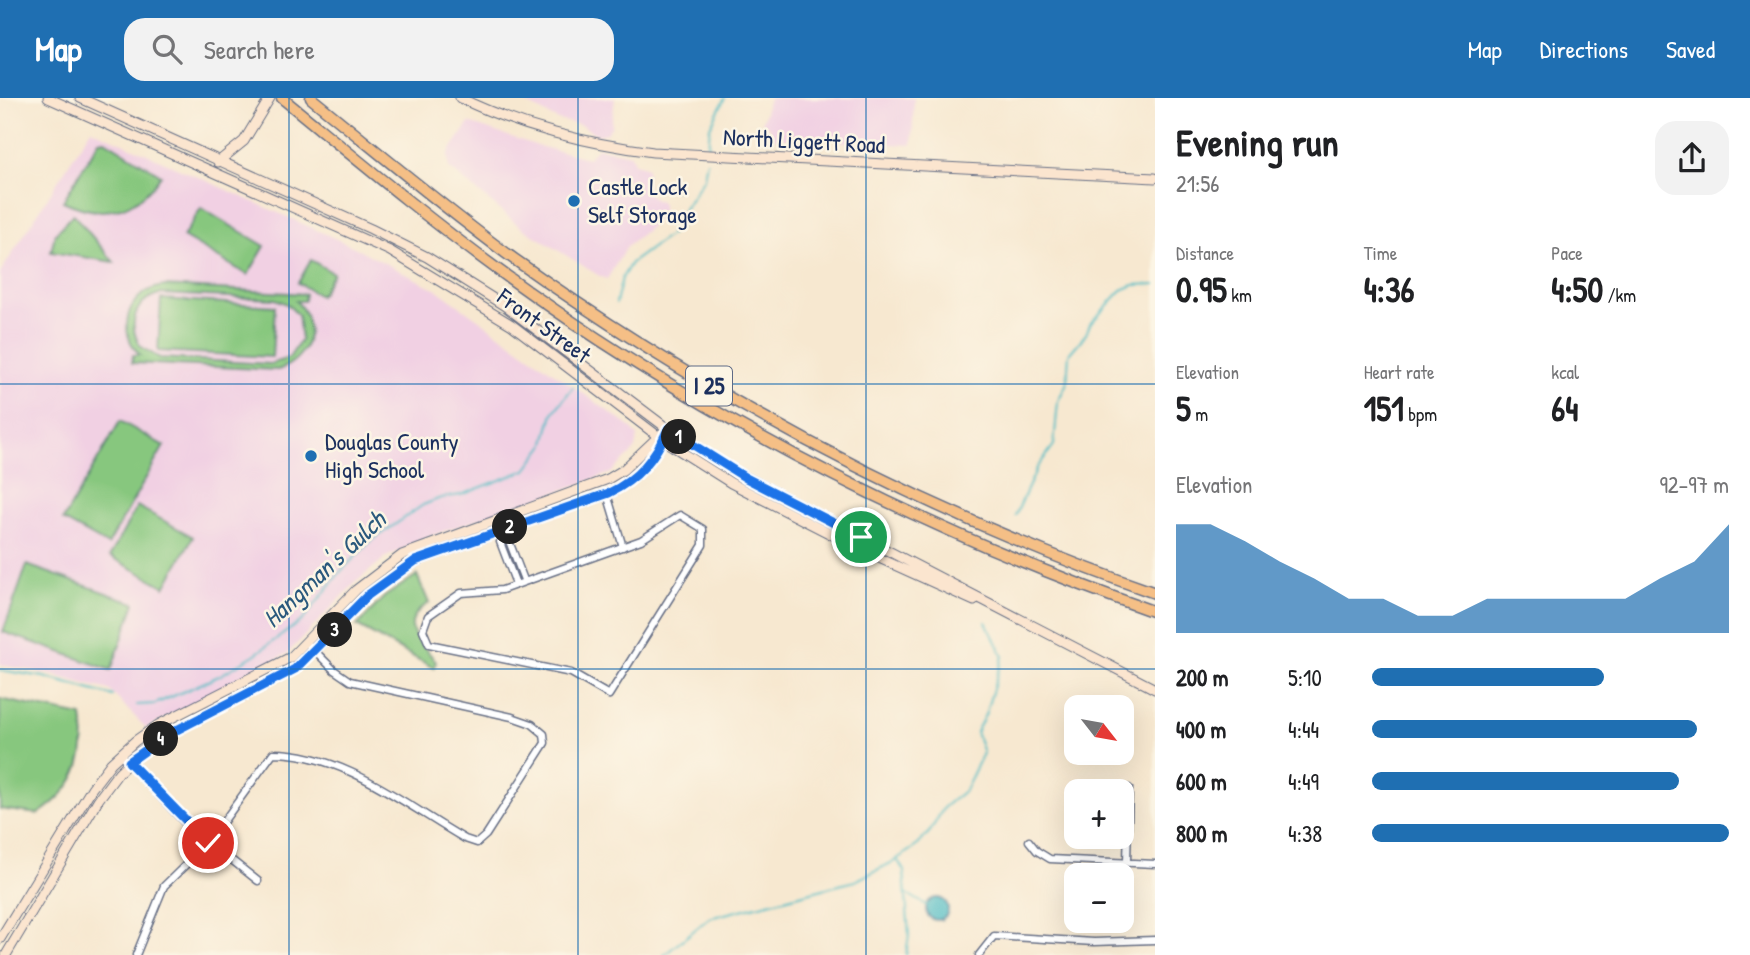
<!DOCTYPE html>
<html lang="en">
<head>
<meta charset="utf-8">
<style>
	body { margin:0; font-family:"Patrick Hand",sans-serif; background:#f2f2f2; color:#202124; height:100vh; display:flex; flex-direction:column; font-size:26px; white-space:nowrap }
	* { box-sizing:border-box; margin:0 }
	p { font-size:23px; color:#757577 }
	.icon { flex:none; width:38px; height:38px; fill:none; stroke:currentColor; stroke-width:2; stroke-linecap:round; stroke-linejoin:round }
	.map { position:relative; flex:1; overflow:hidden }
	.panel { display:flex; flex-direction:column; background:#fff; width:595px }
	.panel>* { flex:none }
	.needle { width:46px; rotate:121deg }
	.buttons { position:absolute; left:1064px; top:597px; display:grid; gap:14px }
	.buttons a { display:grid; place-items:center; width:70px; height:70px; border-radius:14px; background:#fff; box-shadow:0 7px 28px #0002; font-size:35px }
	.pin { position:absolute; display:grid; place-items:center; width:60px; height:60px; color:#fff; margin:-30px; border:4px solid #fff; border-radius:50%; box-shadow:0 2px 7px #0007 }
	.km { position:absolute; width:35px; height:35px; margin:-18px; border-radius:50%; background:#222; color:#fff; font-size:19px; line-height:35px; text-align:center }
	.round { display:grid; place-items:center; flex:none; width:74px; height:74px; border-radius:21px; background:#f2f2f2 }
	.overview { display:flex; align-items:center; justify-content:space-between; height:119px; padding:0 21px }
	h1 { font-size:38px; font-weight:700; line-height:52px }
	.stats { display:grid; grid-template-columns:repeat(3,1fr); gap:10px; height:119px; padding:7px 21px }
	.stats div { display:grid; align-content:center }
	.stats b { font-size:35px; font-weight:700 }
	.stats small { font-size:19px; font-weight:400 }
	.stats p { font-size:19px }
	.chart { height:196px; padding:14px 21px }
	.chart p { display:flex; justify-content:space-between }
	.chart svg { width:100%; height:126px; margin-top:7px; fill:#1f6fb2; opacity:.7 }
	ul { padding:0 21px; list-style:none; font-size:23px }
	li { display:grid; grid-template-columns:112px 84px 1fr; align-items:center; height:52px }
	li i { height:18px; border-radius:9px; background:#1f6fb2 }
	header { display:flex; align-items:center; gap:42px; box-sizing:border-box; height:98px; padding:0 35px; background:#1f6fb2; color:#fff }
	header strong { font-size:33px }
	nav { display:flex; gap:38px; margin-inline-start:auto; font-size:24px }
	.search { width:490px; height:63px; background:#f2f2f2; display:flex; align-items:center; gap:18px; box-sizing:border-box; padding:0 24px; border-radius:21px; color:#757577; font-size:26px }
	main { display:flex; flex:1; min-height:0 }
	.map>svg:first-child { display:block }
	.built { fill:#f1d0e3 }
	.green { fill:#87c77e; stroke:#517b6e; stroke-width:2; fill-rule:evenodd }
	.water { fill:#4ebcc5; stroke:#347692; stroke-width:2 }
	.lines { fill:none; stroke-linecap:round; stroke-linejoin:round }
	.stream { stroke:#4ebcc5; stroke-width:2 }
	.street-casing { stroke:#687086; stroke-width:9 }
	.secondary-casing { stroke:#687086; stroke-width:11 }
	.highway-casing { stroke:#687086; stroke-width:13 }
	.street { stroke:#fff; stroke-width:6 }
	.secondary { stroke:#fbe5cf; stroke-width:9 }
	.highway { stroke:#f5bf86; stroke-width:10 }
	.route-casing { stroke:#fff; stroke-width:14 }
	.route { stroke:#1a73e8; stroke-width:9 }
	.grid { fill:none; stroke:#1f6fb2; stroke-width:2; stroke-opacity:0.55 }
	.poi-dot { fill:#1f6fb2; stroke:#fcf5e5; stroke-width:2.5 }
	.labels { text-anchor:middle; stroke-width:5; stroke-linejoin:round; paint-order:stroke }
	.shield { fill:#fcf5e5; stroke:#5e6a86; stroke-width:2 }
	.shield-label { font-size:23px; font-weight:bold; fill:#1b2f5e }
	.street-label { font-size:24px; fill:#1b2f5e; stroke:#fcf5e5 }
	.poi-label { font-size:24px; fill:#1b2f5e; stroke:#fcf5e5; text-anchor:start }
	.water-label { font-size:26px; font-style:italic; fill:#2a597d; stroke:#fcf5e5 }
</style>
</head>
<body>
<header>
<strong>Map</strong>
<div class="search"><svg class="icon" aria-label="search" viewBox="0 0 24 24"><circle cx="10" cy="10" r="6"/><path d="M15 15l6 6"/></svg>Search here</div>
<nav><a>Map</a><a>Directions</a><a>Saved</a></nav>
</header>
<main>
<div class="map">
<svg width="1155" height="857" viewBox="0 0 1155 857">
	<rect width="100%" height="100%" fill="#fcf5e5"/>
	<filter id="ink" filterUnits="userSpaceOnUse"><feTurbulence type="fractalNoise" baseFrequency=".0143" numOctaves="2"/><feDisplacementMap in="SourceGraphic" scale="14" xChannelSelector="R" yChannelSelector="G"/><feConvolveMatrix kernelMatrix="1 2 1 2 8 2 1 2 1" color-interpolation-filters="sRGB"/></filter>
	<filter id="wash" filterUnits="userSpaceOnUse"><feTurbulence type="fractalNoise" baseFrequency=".00686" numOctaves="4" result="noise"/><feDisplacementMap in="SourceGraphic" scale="28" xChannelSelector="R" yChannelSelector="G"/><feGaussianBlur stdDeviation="1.57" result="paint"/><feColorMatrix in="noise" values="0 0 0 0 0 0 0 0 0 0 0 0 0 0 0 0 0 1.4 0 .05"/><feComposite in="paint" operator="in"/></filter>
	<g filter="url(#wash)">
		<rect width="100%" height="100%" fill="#f7e8d0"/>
		<path class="built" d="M 516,0 L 615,0 L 611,29 L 607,35 L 598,37 L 581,27 L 558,22 Z
			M 769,0 L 914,0 L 912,47 L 769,40 L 770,30 L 762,25 Z
			M 469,25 L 538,48 L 588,60 L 597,50 L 631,56 L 634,65 L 647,70 L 647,90 L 651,99 L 663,106 L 661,111 L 667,115 L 627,148 L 607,181 L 598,177 L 522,130 L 449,70 L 448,56 Z
			M 91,31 L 354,149 L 437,192 L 629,328 L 638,338 L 634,353 L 611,375 L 430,438 L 386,459 L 356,484 L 288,555 L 146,630 L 109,592 L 36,573 L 0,567 L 0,175 Z"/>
		<path class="green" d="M 105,42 L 161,77 C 136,114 102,122 63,103 L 99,43 Z
			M 201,110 L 265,148 L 248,177 L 183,139 Z
			M 73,116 L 114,164 L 51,154 L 55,136 Z
			M 311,162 L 333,175 L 320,198 L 298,185 Z
			M 165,188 L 305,196 L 304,203 L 296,203 C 320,228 308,261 278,272 L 132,265 L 133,257 L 140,257 C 114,232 129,191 165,188 ZM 159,196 L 275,201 L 287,206 L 298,217 L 301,242 L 289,260 L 270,266 L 160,260 L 141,249 C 127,228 134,203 159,196 Z
			M 161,201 L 275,208 L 272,259 L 158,253 Z
			M 120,323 L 164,348 L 108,447 L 63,422 Z
			M 137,408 L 193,439 L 165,489 L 110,458 Z
			M 27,467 L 135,505 L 111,572 L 3,534 Z
			M 417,477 L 429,505 C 392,528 425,546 436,564 L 434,570 L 357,528 L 384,499 Z
			M 0,601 L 82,618 C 89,662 75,692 38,716 L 0,711 Z"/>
		<path class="water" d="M926 811a11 11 0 1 1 22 0a11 11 0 1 1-22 0Z"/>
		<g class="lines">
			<path class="stream" d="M 708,50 L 710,29 L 725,0
				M 652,89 L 675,92
				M 616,205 L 622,180 L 631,165 L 679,130 L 684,111 L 704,80 L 707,63
				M 1015,418 L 1037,370 L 1054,347 L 1058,303 L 1067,285 L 1069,256 L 1086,236 L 1090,226 L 1122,192 L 1134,187 L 1155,186
				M 0,572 L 44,579 L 113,598
				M 137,607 L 155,606 L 219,578 L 254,557 L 303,522 L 341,473 L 370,444 L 423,407 L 441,400 L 461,397 L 526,372 L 544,348 L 553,315 L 573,289
				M 906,795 L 928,808
				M 664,857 L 709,820 L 855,783 L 897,762
				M 906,857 L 909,837 L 904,773 L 897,761 L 918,747 L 931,732 L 944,709 L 965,692 L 983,655 L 976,634 L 985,617 L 1003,558 L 986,524"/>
		</g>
	</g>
	<g filter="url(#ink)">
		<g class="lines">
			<defs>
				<path id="street" d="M 607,396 L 623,449
					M 680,417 L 703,431 L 703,447 L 609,597 L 571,575 L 429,546 L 423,532 L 428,518 L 461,495 L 502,492 L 641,442 Z
					M 496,421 L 502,438 L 500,444 L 516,486
					M 502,438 L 509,443 L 524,482
					M 120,656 L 185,725 L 258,783
					M 1029,743 L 1037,753 L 1050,761 L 1155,766
					M 1127,763 L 1129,690
					M 136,857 L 164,788 L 208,745 L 273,655 C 343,655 406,707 465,741 L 477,745 L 486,737 L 545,645 L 544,636 L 532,626 L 512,619 L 350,583 L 334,572 L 307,545
					M 979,857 L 994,838 L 1094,844 L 1155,842"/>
				<path id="secondary" d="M 48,0 L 390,153 L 512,227 L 663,342 L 731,385 L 868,455 L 974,503
					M 80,0 L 371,131 L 427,159 L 505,208 L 668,331 L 732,372 L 1155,591
					M 460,0 C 522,30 585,45 653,54 L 1155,80
					M 218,64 L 244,43 L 270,0
					M 0,841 L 92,690 L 111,665 L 135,643 L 158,627 L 291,559 L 356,492 L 402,457 L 608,381 L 623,372 L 661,336
					M 6,857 L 98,702 L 119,674 L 140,654 L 167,637 L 294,571 L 368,497 L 416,463 L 609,395 C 635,382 653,362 666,336"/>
				<path id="highway" d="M 282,0 C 353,58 423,117 497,171 C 697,317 921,432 1155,514
					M 311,0 C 378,54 444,110 514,161 C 711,301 927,416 1155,495"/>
			</defs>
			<use href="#street" class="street-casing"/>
			<use href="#secondary" class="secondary-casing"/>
			<use href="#highway" class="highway-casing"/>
			<use href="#street" class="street"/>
			<use href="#secondary" class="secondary"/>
			<use href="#highway" class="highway"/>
		</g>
	</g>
	<g class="lines" filter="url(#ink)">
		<defs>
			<path id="route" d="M 208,745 L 129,664 L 167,637 L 295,571 L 368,497 L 415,463 L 609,395 C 638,381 655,360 668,331 L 746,380 L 861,439"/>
		</defs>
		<use href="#route" class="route-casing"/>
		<use href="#route" class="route"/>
	</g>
	<path class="grid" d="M 289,0 L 289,857M 578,0 L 578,857M 866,0 L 866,857M 0,286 L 1155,286M 0,571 L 1155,571"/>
	<g class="poi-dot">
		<circle cx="574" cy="103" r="7"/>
		<circle cx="311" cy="358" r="7"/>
	</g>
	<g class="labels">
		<rect class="shield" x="686" y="268.5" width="46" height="39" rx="5"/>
		<g class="shield-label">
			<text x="709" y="296">I 25</text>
		</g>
		<g class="street-label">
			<text transform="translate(804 43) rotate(3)" y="8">North Liggett Road</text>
			<text transform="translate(544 228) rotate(36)" y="8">Front Street</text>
		</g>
		<g class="poi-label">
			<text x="588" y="97">Castle Lock<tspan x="588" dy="28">Self Storage</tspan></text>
			<text x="325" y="352">Douglas County<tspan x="325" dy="28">High School</tspan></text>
		</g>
		<g class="water-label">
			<text transform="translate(324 471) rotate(-43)" y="9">Hangman's Gulch</text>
		</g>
	</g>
</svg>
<div class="buttons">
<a><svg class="needle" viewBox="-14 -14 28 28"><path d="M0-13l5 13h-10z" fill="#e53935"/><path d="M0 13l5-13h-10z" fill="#757577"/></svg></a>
<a>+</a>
<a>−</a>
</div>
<div class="pin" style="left:861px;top:439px;background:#1e9e55"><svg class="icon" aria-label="arrive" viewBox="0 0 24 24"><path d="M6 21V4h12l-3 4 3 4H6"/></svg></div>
<div class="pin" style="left:208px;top:745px;background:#d93025"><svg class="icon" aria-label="check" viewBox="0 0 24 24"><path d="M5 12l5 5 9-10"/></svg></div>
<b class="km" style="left:679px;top:339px">1</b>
<b class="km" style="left:510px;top:429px">2</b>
<b class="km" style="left:335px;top:532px">3</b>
<b class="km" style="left:161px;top:641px">4</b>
</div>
<section class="panel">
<div class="overview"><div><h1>Evening run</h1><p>21:56</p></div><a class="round"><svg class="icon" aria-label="share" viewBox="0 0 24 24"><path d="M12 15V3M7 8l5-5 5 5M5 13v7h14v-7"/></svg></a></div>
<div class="stats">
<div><p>Distance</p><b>0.95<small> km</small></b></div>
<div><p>Time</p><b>4:36</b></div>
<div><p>Pace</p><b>4:50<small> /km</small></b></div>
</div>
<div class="stats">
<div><p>Elevation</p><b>5<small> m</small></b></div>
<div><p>Heart rate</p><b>151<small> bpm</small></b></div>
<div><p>kcal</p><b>64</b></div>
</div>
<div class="chart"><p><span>Elevation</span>92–97 m</p>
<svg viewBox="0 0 160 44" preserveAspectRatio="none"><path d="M0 44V6L10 6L20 12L30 19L40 25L50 32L60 32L70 38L80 38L90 32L100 32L110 32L120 32L130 32L140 25L150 19L160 6V44z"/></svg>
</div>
<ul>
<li><b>200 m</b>5:10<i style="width:65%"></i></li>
<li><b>400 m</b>4:44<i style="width:91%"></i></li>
<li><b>600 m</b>4:49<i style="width:86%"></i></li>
<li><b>800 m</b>4:38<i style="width:100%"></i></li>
</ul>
</section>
</main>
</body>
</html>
